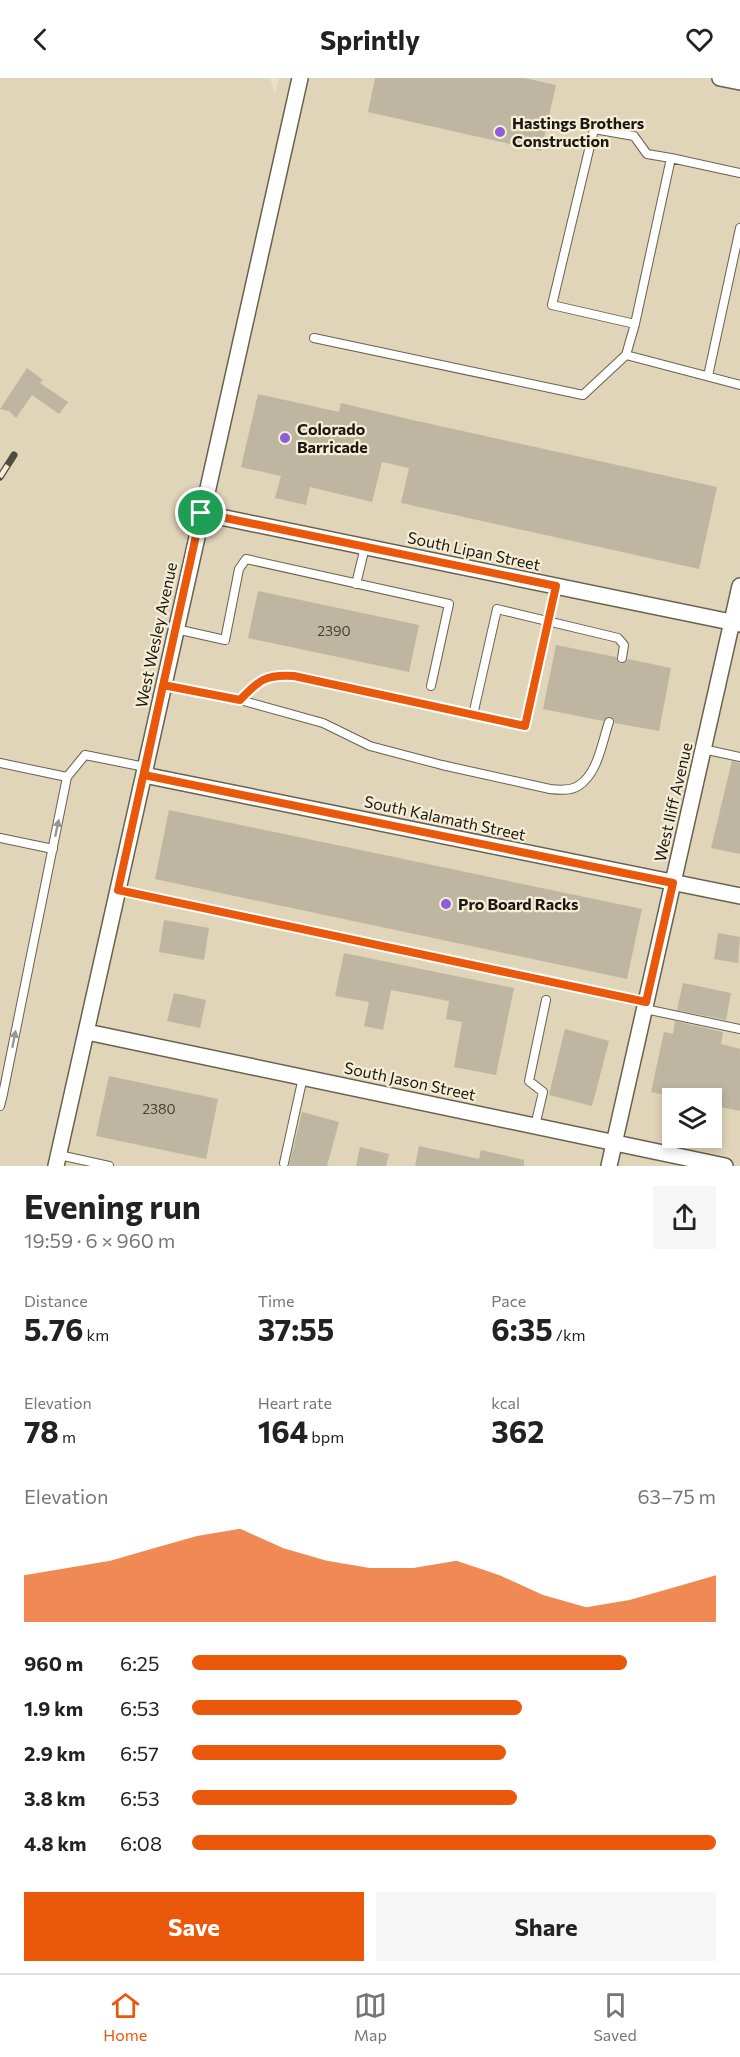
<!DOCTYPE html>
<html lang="en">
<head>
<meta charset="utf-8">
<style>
	body { margin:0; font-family:Commissioner,sans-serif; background:#f6f6f6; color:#222; height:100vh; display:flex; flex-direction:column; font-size:22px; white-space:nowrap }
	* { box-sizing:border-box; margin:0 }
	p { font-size:20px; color:#767676 }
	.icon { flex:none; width:33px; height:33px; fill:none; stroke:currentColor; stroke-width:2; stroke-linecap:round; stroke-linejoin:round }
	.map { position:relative; height:1088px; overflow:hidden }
	.panel { display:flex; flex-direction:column; background:#fff; flex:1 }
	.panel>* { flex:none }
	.buttons { position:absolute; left:662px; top:1010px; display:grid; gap:12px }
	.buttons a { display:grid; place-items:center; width:60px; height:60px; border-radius:0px; background:#fff; box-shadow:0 3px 9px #0003; font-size:30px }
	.pin { position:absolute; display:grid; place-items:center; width:51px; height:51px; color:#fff; margin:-26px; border:3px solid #fff; border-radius:50%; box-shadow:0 2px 6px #0007 }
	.round { display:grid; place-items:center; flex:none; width:63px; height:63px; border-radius:0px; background:#f6f6f6 }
	.overview { display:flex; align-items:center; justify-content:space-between; height:102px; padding:0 24px }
	h1 { font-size:33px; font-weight:700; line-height:45px }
	.stats { display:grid; grid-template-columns:repeat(3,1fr); gap:9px; height:102px; padding:6px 24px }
	.stats div { display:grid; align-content:center }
	.stats b { font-size:30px; font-weight:700 }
	.stats small { font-size:16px; font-weight:400 }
	.stats p { font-size:16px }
	.chart { height:168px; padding:12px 24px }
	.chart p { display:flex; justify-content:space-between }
	.chart svg { width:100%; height:108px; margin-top:6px; fill:#ea580c; opacity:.7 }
	.action { display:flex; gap:12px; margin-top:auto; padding:12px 24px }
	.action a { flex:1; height:69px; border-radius:0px; background:#ea580c; color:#fff; font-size:24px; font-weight:700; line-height:69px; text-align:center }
	.action a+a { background:#f6f6f6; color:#222 }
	ul { padding:0 24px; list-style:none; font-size:20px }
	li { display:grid; grid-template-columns:96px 72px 1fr; align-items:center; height:45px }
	li i { height:15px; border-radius:8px; background:#ea580c }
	header { display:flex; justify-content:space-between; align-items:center; height:78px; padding:0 24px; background:#fff; font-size:27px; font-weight:700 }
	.tab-bar { display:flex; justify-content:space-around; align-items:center; height:84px; border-top:2px solid #e0e0e0; background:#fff; font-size:16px; color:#767676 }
	.tab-bar a { display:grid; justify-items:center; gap:3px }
	.tab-bar .selected { color:#ea580c }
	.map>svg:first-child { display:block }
	.built { fill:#e0d4b9; fill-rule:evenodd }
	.building { fill:#beb6a1 }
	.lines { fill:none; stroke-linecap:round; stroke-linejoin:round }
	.lane-casing { stroke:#69614f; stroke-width:10 }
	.street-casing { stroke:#69614f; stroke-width:18 }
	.lane { stroke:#fff; stroke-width:8 }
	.street { stroke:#fff; stroke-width:15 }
	.rail-casing { stroke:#504c41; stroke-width:7 }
	.rail { stroke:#f6edd7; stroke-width:4.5; stroke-dasharray:14; stroke-linecap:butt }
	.oneway { fill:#989794 }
	.route-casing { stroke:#fff; stroke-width:12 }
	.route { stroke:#ea580c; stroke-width:8 }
	.poi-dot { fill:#8e5ed8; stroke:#f6edd7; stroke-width:2 }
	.labels { text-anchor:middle; stroke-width:4.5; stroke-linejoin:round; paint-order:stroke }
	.number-label { font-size:14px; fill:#444035 }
	.poi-label { font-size:16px; font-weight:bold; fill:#1b1811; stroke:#f6edd7; text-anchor:start }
	.street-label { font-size:16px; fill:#1b1811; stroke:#f6edd7 }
</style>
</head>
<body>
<header><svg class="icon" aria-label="back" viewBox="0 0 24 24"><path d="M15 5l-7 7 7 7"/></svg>Sprintly<svg class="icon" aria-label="heart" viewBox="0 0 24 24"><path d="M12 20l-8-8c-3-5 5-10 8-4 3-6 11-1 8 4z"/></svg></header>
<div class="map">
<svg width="740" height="1088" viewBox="0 0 740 1088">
	<rect width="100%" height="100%" fill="#e8e0ca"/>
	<path class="built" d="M 0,0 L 270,0 L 275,17 L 279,0 L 740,0 L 740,1088 L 0,1088 ZM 672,1020 L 711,1020 L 711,1059 L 672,1059 Z"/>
	<path class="building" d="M 375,0 L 524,0 L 556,7 L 541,73 L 368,34 Z
		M 27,290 L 43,302 L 40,305 L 68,324 L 59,336 L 32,317 L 16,340 L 9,333 L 0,331 Z
		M 258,316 L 339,334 L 341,325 L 408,341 L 717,409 L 699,491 L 401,425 L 409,390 L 382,384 L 372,424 L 310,409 L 306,427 L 275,420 L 281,398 L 241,389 Z
		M 258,513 L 419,547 L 409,594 L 248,560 Z
		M 556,567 L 616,579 L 621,586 L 628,581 L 671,590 L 659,653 L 615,645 L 610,638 L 603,643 L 543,631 Z
		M 732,683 L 740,685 L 740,776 L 711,770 Z
		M 169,732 L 642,831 L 627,901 L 155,801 Z
		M 164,842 L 209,850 L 204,882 L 159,874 Z
		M 718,855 L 740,859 L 738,885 L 714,881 Z
		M 344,875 L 514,910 L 496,997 L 454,989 L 462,944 L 446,941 L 449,923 L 391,912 L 383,952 L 364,948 L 369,924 L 335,918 Z
		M 683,905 L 731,915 L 726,942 L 677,932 Z
		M 174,915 L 206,922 L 200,950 L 167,943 Z
		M 675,943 L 723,954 L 721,966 L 740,971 L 740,1033 L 711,1027 L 711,1020 L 680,1020 L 651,1014 L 664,954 L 673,956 Z
		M 565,951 L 609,963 L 592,1028 L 549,1017 Z
		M 109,998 L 218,1021 L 206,1081 L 96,1058 Z
		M 302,1034 L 339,1044 L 327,1088 L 289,1088 Z
		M 419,1068 L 479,1081 L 481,1072 L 524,1082 L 524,1088 L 415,1088 Z
		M 360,1069 L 389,1076 L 386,1088 L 356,1088 Z"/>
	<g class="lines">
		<defs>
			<path id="lane" d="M 635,246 L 552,227 L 594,51 L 634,58 L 647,76 L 671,80
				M 314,260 L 583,317 L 626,277 L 740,307
				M 626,277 L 635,246 L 671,80 L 740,95
				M 708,298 L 740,150
				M 356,506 L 365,469
				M 176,551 L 225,562 L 239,491 L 246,481 L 449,526 L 431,608
				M 163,607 L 240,622 C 259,602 266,596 294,598 L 525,648 L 556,508
				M 240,622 L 323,645 L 370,668 L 442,687 L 550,711 C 559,712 570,713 578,708 C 598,696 602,664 609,644
				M 473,637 L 497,531 L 618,560 L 624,567 L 622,580
				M 703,671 L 740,679
				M 0,685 L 67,699
				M 0,760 L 53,771
				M 118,812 L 646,924
				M 645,931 L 740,951
				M 0,1015 L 3,1016 L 67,699 L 85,677 L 145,689
				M 0,1028 L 3,1016
				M 535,1048 L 543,1014 L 529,1003 L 546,922
				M 59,1077 L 109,1088
				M 284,1085 L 303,999"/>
			<path id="street" d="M 720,0 L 740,4
				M 201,435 L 740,546
				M 144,697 L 740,818
				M 87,954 L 725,1088
				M 56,1088 L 300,0
				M 609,1088 L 740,508"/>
		</defs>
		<use href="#lane" class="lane-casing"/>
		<use href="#street" class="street-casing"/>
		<use href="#lane" class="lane"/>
		<use href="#street" class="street"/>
		<defs>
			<path id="rail" d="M 0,399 L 14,377"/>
		</defs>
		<use href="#rail" class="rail-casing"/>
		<use href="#rail" class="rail"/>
	</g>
	<defs><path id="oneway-solid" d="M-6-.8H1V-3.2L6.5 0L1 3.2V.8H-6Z" transform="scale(1.5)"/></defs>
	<g class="oneway">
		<use href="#oneway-solid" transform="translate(57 750) rotate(-78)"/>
		<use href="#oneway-solid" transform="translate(14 961) rotate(-79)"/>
	</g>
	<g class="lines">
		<defs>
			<path id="route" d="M 201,435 L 118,812 L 646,924 L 673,805 L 144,697 L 163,607 L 240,622 C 259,602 266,596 294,598 L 525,648 L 556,508 L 201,435"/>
		</defs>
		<use href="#route" class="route-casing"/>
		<use href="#route" class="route"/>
	</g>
	<g class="poi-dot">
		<circle cx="500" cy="54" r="6"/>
		<circle cx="285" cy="360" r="6"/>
		<circle cx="446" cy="826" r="6"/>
	</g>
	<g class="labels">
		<g class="number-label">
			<text x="334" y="558">2390</text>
			<text x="159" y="1036">2380</text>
		</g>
		<g class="poi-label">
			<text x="512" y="51">Hastings Brothers<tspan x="512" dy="18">Construction</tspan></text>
			<text x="297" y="357">Colorado<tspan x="297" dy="18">Barricade</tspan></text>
			<text x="458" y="832">Pro Board Racks</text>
		</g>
		<g class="street-label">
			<text transform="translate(474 473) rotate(12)" y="6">South Lipan Street</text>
			<text transform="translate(156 557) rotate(-78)" y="6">West Wesley Avenue</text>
			<text transform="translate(673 724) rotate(-77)" y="6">West Iliff Avenue</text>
			<text transform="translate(445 740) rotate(12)" y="6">South Kalamath Street</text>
			<text transform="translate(410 1003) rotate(12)" y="6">South Jason Street</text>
		</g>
	</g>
</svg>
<div class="buttons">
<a><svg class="icon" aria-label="layers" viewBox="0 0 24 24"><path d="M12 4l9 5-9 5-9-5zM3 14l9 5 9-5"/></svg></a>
</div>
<div class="pin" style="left:201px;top:435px;background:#1e9e55"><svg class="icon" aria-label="arrive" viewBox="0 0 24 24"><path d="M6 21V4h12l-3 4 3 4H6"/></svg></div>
</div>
<section class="panel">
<div class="overview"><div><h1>Evening run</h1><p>19:59 · 6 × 960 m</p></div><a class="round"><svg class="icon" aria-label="share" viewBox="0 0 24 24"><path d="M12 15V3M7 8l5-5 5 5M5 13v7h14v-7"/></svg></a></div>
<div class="stats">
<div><p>Distance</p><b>5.76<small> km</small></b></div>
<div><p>Time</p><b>37:55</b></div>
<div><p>Pace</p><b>6:35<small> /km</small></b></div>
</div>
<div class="stats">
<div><p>Elevation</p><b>78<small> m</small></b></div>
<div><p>Heart rate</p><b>164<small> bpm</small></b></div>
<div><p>kcal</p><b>362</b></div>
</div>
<div class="chart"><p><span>Elevation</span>63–75 m</p>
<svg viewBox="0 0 160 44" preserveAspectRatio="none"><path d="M0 44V25L10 22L20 19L30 14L40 9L50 6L60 14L70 19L80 22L90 22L100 19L110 25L120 33L130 38L140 35L150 30L160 25V44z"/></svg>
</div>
<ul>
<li><b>960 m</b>6:25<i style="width:83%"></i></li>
<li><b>1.9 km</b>6:53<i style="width:63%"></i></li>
<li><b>2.9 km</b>6:57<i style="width:60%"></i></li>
<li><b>3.8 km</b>6:53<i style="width:62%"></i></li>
<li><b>4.8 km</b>6:08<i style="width:100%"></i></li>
</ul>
<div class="action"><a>Save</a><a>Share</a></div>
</section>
<nav class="tab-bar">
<a class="selected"><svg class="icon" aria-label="home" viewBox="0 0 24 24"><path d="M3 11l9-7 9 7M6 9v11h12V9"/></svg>Home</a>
<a><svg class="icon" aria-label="map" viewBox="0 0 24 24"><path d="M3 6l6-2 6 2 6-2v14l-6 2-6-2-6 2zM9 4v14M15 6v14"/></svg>Map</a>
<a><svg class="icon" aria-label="saved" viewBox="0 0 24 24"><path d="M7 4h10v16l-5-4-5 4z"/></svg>Saved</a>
</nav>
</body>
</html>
